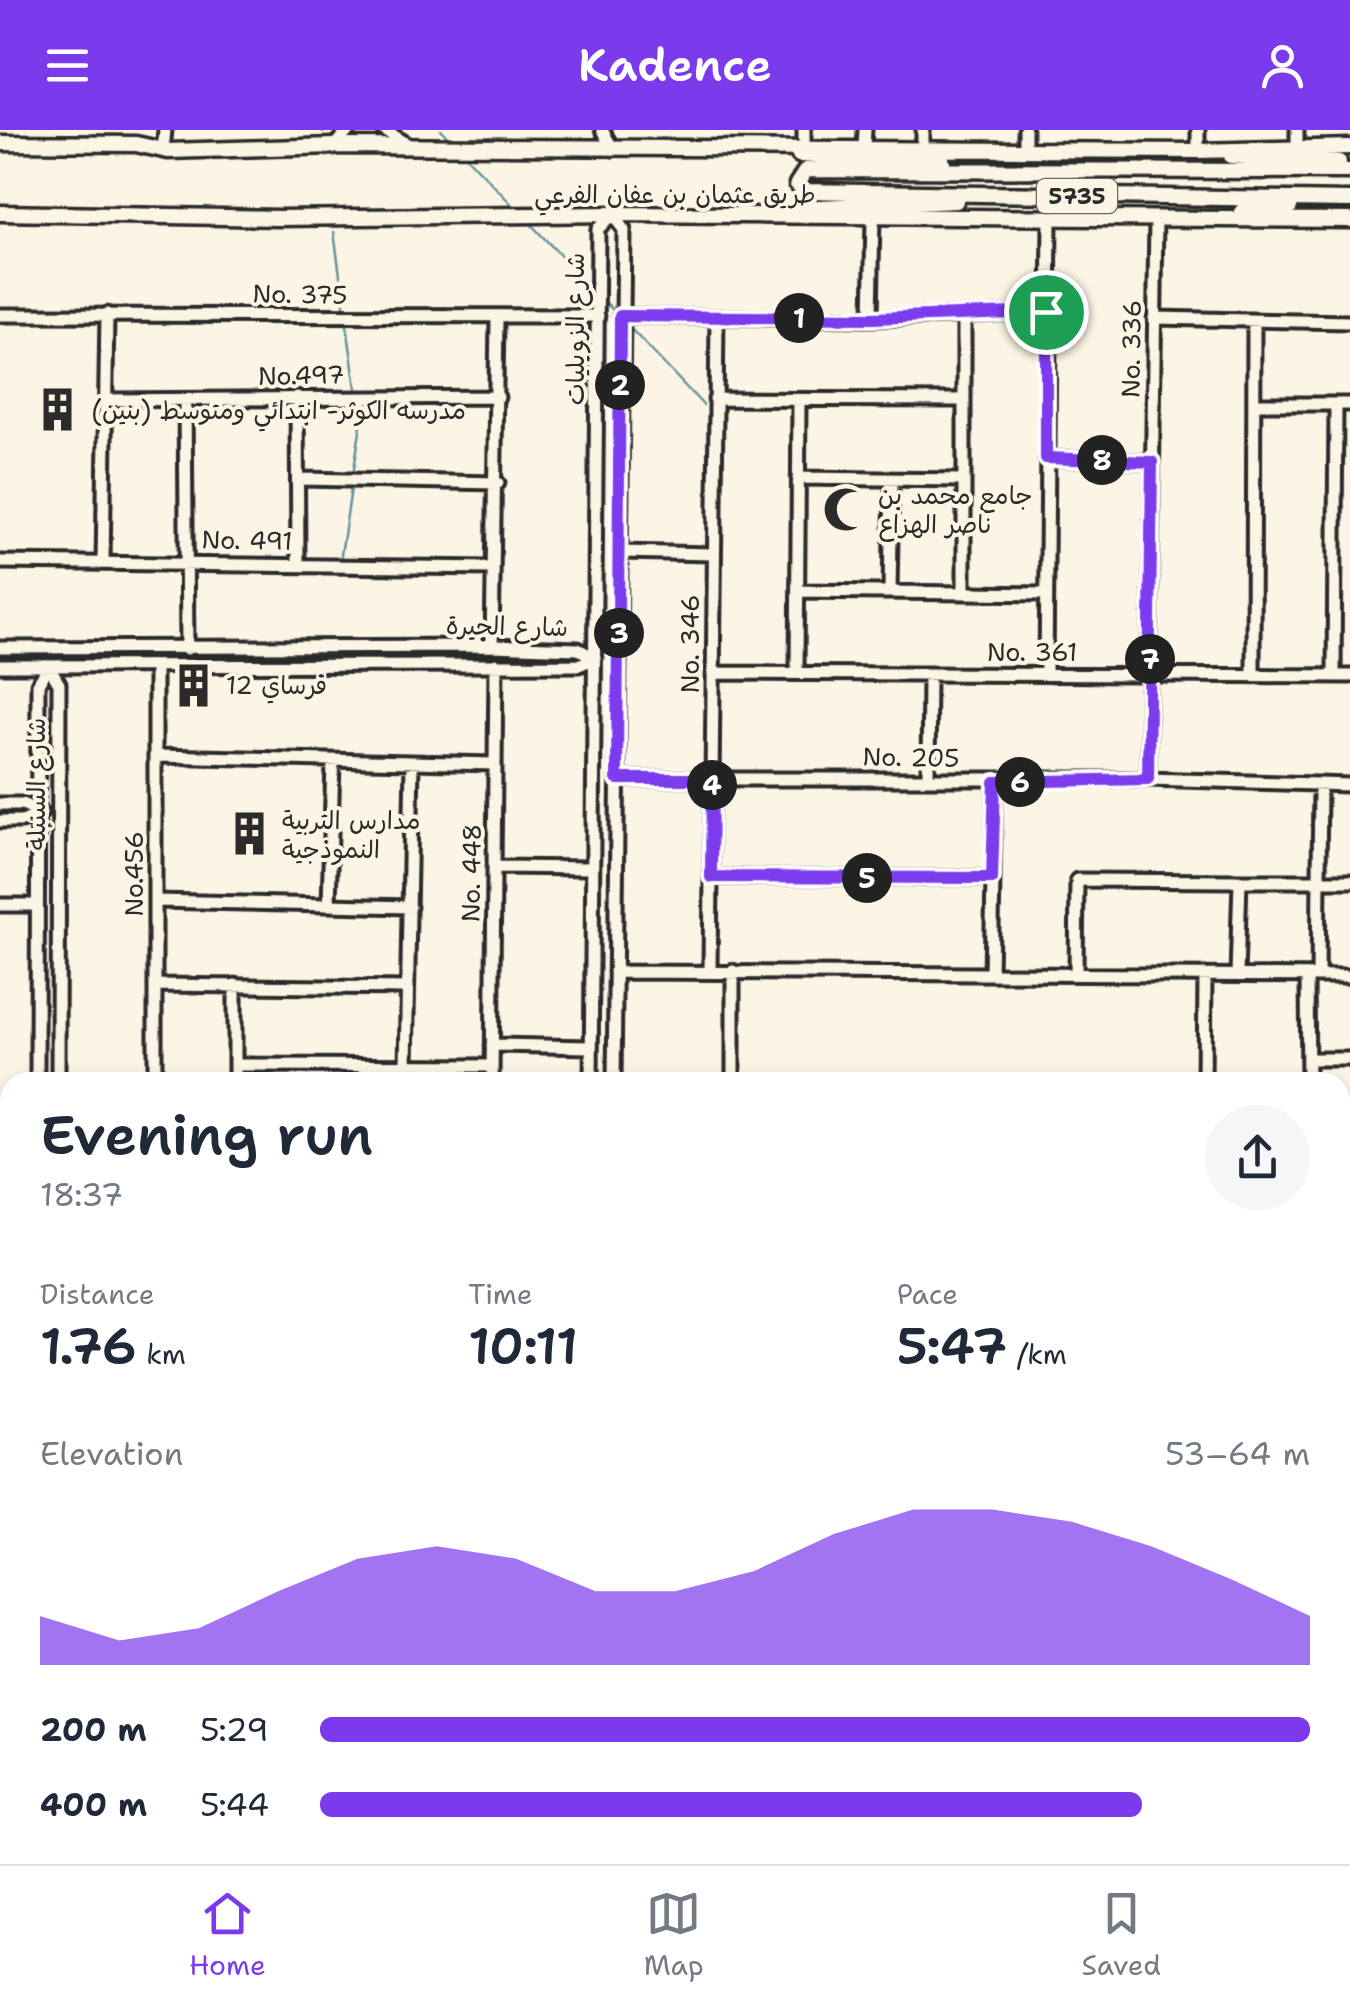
<!DOCTYPE html>
<html lang="en">
<head>
<meta charset="utf-8">
<style>
	body { margin:0; font-family:"Shantell Sans","Playpen Sans Arabic",sans-serif; background:#f6f6f7; color:#1f2937; height:100vh; display:flex; flex-direction:column; font-size:38px; white-space:nowrap }
	* { box-sizing:border-box; margin:0 }
	p { font-size:32px; color:#747a83 }
	.icon { flex:none; width:55px; height:55px; fill:none; stroke:currentColor; stroke-width:2; stroke-linecap:round; stroke-linejoin:round }
	.map { position:relative; flex:1; overflow:hidden }
	.sheet { position:absolute; left:0px; top:942px; width:1350px; height:792px; display:flex; flex-direction:column; background:#fff; border-radius:30px 30px 0 0; box-shadow:0 5px 15px #0003 }
	.sheet>* { flex:none }
	.pin { position:absolute; display:grid; place-items:center; width:85px; height:85px; color:#fff; margin:-42px; border:5px solid #fff; border-radius:50%; box-shadow:0 2px 10px #0007 }
	.km { position:absolute; width:50px; height:50px; margin:-25px; border-radius:50%; background:#222; color:#fff; font-size:28px; line-height:50px; text-align:center }
	.round { display:grid; place-items:center; flex:none; width:105px; height:105px; border-radius:52px; background:#f6f6f7 }
	.head { display:flex; align-items:center; justify-content:space-between; height:170px; padding:0 40px }
	h1 { font-size:55px; font-weight:600; line-height:75px }
	.stats { display:grid; grid-template-columns:repeat(3,1fr); gap:15px; height:170px; padding:10px 40px }
	.stats div { display:grid; align-content:center }
	.stats b { font-size:50px; font-weight:600 }
	.stats small { font-size:28px; font-weight:400 }
	.stats p { font-size:28px }
	.chart { height:280px; padding:20px 40px }
	.chart p { display:flex; justify-content:space-between }
	.chart svg { width:100%; height:180px; margin-top:10px; fill:#7c3aed; opacity:.7 }
	ul { padding:0 40px; list-style:none; font-size:32px }
	li { display:grid; grid-template-columns:160px 120px 1fr; align-items:center; height:75px }
	li i { height:25px; border-radius:12px; background:#7c3aed }
	header { display:flex; justify-content:space-between; align-items:center; height:130px; padding:0 40px; background:#7c3aed; color:#fff; font-size:45px; font-weight:600 }
	.dock { display:flex; justify-content:space-around; align-items:center; height:140px; border-top:2px solid #e0e1e3; background:#fff; font-size:28px; color:#747a83 }
	.dock a { display:grid; justify-items:center; gap:5px }
	.dock .on { color:#7c3aed }
	.map>svg:first-child { display:block }
	.lines { fill:none; stroke-linecap:round; stroke-linejoin:round }
	.stream { stroke:#63939b; stroke-width:2.5 }
	.minor-casing { stroke:#2b2b2b; stroke-width:19 }
	.major-casing { stroke:#2b2b2b; stroke-width:21 }
	.minor { stroke:#fcf5e5; stroke-width:11 }
	.major { stroke:#fcf5e5; stroke-width:14 }
	.route-casing { stroke:#fff; stroke-width:20 }
	.route { stroke:#7c3aed; stroke-width:12 }
	.labels { text-anchor:middle; stroke-width:8; stroke-linejoin:round; paint-order:stroke }
	.shield { fill:#fcf5e5; stroke:#6a6863; stroke-width:2.5 }
	.shield-label { font-size:22px; font-weight:bold; fill:#2b2b2b }
	.street-label { font-size:25px; fill:#2b2b2b; stroke:#fcf5e5 }
	.poi-label { font-size:25px; fill:#2b2b2b; stroke:#fcf5e5; text-anchor:start }
</style>
</head>
<body>
<header><svg class="icon" aria-label="menu" viewBox="0 0 24 24"><path d="M4 6h16M4 12h16M4 18h16"/></svg>Kadence<svg class="icon" aria-label="person" viewBox="0 0 24 24"><circle cx="12" cy="8" r="4"/><path d="M4 21q1-7 8-7t8 7"/></svg></header>
<div class="map">
<svg width="1350" height="1734" viewBox="0 0 1350 1734">
	<rect width="100%" height="100%" fill="#fcf5e5"/>
	<filter id="ink" filterUnits="userSpaceOnUse"><feTurbulence type="fractalNoise" baseFrequency=".01" numOctaves="2"/><feDisplacementMap in="SourceGraphic" scale="20" xChannelSelector="R" yChannelSelector="G"/><feConvolveMatrix kernelMatrix="1 2 1 2 8 2 1 2 1" color-interpolation-filters="sRGB"/></filter>
	<g filter="url(#ink)">
		<g class="lines">
			<path class="stream" d="M 441,0 L 451,11
				M 323,2 L 323,0
				M 464,24 L 517,80
				M 528,91 L 591,158
				M 334,102 L 345,181
				M 604,171 L 616,183
				M 346,189 L 357,265
				M 628,196 L 703,275
				M 353,345 L 361,295 L 358,273
				M 341,425 L 352,352"/>
			<defs>
				<path id="minor" d="M 384,0 L 412,17
					M 602,0 L 613,19
					M 1025,0 L 1025,17
					M 1297,0 L 1297,18
					M 334,16 L 349,0
					M 804,16 L 804,0
					M 864,16 L 865,0
					M 923,17 L 923,0
					M 163,20 L 165,0
					M 1198,21 L 1198,0
					M 0,185 L 598,186
					M 620,186 L 871,189 L 1046,182
					M 1154,188 L 1350,192
					M 871,189 L 873,87
					M 297,267 L 298,434
					M 715,269 L 963,270
					M 105,270 L 498,267
					M 185,270 L 187,519
					M 1255,274 L 1350,274
					M 1046,328 L 1152,332
					M 798,348 L 963,350
					M 301,349 L 498,353
					M 620,422 L 713,424
					M 0,432 L 493,438
					M 103,433 L 107,184
					M 799,461 L 1046,464
					M 890,462 L 892,350
					M 964,462 L 964,187
					M 492,516 L 497,189
					M 0,518 L 492,516 L 578,519 L 595,528
					M 0,536 L 579,535 L 595,528
					M 155,536 L 155,952
					M 714,543 L 1350,546
					M 797,543 L 799,271
					M 1046,544 L 1050,89
					M 1253,546 L 1254,193
					M 1334,546 L 1336,274
					M 156,626 L 495,634
					M 617,649 L 1148,649 L 1350,655
					M 928,649 L 929,545
					M 1148,649 L 1156,89
					M 0,674 L 23,674 L 41,683
					M 0,691 L 22,691 L 41,683
					M 494,737 L 592,738
					M 711,747 L 992,748
					M 1240,751 L 1350,751
					M 156,771 L 410,777
					M 329,774 L 333,632
					M 0,775 L 37,775
					M 710,841 L 717,187
					M 733,841 L 733,952
					M 615,842 L 1350,846
					M 1076,843 L 1077,750 L 1240,751 L 1237,845
					M 991,844 L 995,652
					M 1307,846 L 1308,952
					M 1318,846 L 1320,654
					M 157,855 L 407,858
					M 235,855 L 235,952
					M 492,915 L 591,917
					M 1308,929 L 1350,929
					M 236,935 L 492,936
					M 406,936 L 412,633
					M 37,952 L 38,554 L 49,537 L 59,554 L 58,952
					M 492,952 L 496,534
					M 591,952 L 598,99 L 612,84 L 624,100 L 614,952
					M 1204,952 L 1205,845
					M 1340,1026 L 1350,1026
					M 0,1119 L 10,1119
					M 0,1142 L 10,1142
					M 1340,1164 L 1350,1164
					M 1340,1246 L 1350,1246
					M 0,1247 L 10,1247
					M 1340,1323 L 1350,1324
					M 0,1347 L 10,1347
					M 1340,1419 L 1350,1419
					M 1340,1439 L 1350,1439
					M 1340,1540 L 1350,1540
					M 0,1555 L 10,1555
					M 1340,1624 L 1350,1624
					M 1340,1707 L 1350,1708
					M 0,1720 L 10,1720
					M 377,1725 L 377,1734
					M 754,1725 L 754,1734
					M 834,1725 L 834,1734
					M 929,1725 L 930,1734
					M 106,1734 L 106,1725
					M 357,1734 L 357,1725
					M 468,1734 L 468,1725
					M 556,1734 L 556,1725
					M 998,1734 L 1006,1725
					M 1078,1734 L 1087,1725
					M 1196,1734 L 1204,1725
					M 1294,1734 L 1295,1725"/>
				<path id="major" d="M 0,13 L 136,14 L 168,21 L 334,16 L 1198,21 L 1350,17
					M 799,25 L 943,32
					M 1231,26 L 1339,32
					M 1350,41 L 806,40 L 797,54 L 804,61 L 1350,70
					M 798,78 L 956,71
					M 1242,81 L 1290,77
					M 0,83 L 279,88 L 612,84 L 1350,90"/>
			</defs>
			<use href="#minor" class="minor-casing"/>
			<use href="#major" class="major-casing"/>
			<use href="#minor" class="minor"/>
			<use href="#major" class="major"/>
		</g>
	</g>
	<g class="lines" filter="url(#ink)">
		<defs>
			<path id="route" d="M 1046,182 L 1046,328 L 1152,332 L 1148,649 L 995,652 L 992,748 L 711,747 L 712,649 L 617,649 L 620,186 L 872,188 Z"/>
		</defs>
		<use href="#route" class="route-casing"/>
		<use href="#route" class="route"/>
	</g>
	<defs>
		<symbol id="building-bare" viewBox="-9 -9 18 18"><path d="M-4-6H4V6H1V3H-1V6H-4ZM-2.5-4.3h1.7v1.8h-1.7ZM.8-4.3h1.7v1.8H.8ZM-2.5-1h1.7V.8h-1.7ZM.8-1h1.7V.8H.8Z" fill="#2b2b2b" stroke="#fcf5e5" stroke-width="2.5" paint-order="stroke"/></symbol>
		<symbol id="mosque-bare" viewBox="-9 -9 18 18"><path d="M3.5-4.9A6 6 0 1 0 3.5 4.9A5 5 0 1 1 3.5-4.9Z" fill="#2b2b2b" stroke="#fcf5e5" stroke-width="2.5" paint-order="stroke"/></symbol>
	</defs>
	<g fill-rule="evenodd">
		<use href="#building-bare" x="26" y="248" width="63" height="63"/>
		<use href="#mosque-bare" x="814" y="348" width="63" height="63"/>
		<use href="#building-bare" x="162" y="524" width="63" height="63"/>
		<use href="#building-bare" x="218" y="672" width="63" height="63"/>
	</g>
	<g class="labels">
		<rect class="shield" x="1037" y="49" width="80" height="34" rx="8"/>
		<g class="shield-label">
			<text x="1077" y="74">5735</text>
		</g>
		<g class="street-label">
			<text x="675" y="73">طريق عثمان بن عفان الفرعي</text>
			<text transform="translate(300 164) rotate(1)" y="9">No. 375</text>
			<text transform="translate(575 199) rotate(-90)" y="9">شارع الزويليات</text>
			<text transform="translate(1131 219) rotate(-89)" y="9">No. 336</text>
			<text transform="translate(301 245) rotate(-1)" y="9">No.497</text>
			<text transform="translate(247 410) rotate(1)" y="9">No. 491</text>
			<text transform="translate(507 496) rotate(1)" y="9">شارع الجيرة</text>
			<text transform="translate(690 514) rotate(-90)" y="9">No. 346</text>
			<text x="1032" y="531">No. 361</text>
			<text transform="translate(911 627) rotate(1)" y="9">No. 205</text>
			<text transform="translate(36 654) rotate(-90)" y="9">شارع السنبلة</text>
			<text transform="translate(471 743) rotate(-89)" y="9">No. 448</text>
			<text transform="translate(134 744) rotate(-90)" y="9">No.456</text>
		</g>
		<g class="poi-label">
			<text x="91" y="289">مدرسه الكوثر- ابتدائي ومتوسط (بنين)</text>
			<text x="878" y="374">جامع محمد بن<tspan x="878" dy="29">ناصر الهزاع</tspan></text>
			<text x="226" y="564">فرساي 12</text>
			<text x="282" y="699">مدارس التربية<tspan x="282" dy="29">النموذجية</tspan></text>
		</g>
	</g>
</svg>
<div class="pin" style="left:1046px;top:182px;background:#1e9e55"><svg class="icon" aria-label="arrive" viewBox="0 0 24 24"><path d="M6 21V4h12l-3 4 3 4H6"/></svg></div>
<b class="km" style="left:799px;top:188px">1</b>
<b class="km" style="left:620px;top:255px">2</b>
<b class="km" style="left:619px;top:503px">3</b>
<b class="km" style="left:712px;top:655px">4</b>
<b class="km" style="left:867px;top:748px">5</b>
<b class="km" style="left:1020px;top:652px">6</b>
<b class="km" style="left:1150px;top:529px">7</b>
<b class="km" style="left:1102px;top:330px">8</b>
<section class="sheet">
<div class="head"><div><h1>Evening run</h1><p>18:37</p></div><a class="round"><svg class="icon" aria-label="share" viewBox="0 0 24 24"><path d="M12 15V3M7 8l5-5 5 5M5 13v7h14v-7"/></svg></a></div>
<div class="stats">
<div><p>Distance</p><b>1.76<small> km</small></b></div>
<div><p>Time</p><b>10:11</b></div>
<div><p>Pace</p><b>5:47<small> /km</small></b></div>
</div>
<div class="chart"><p><span>Elevation</span>53–64 m</p>
<svg viewBox="0 0 160 44" preserveAspectRatio="none"><path d="M0 44V32L10 38L20 35L30 26L40 18L50 15L60 18L70 26L80 26L90 21L100 12L110 6L120 6L130 9L140 15L150 23L160 32V44z"/></svg>
</div>
<ul>
<li><b>200 m</b>5:29<i style="width:100%"></i></li>
<li><b>400 m</b>5:44<i style="width:83%"></i></li>
</ul>
</section>
</div>
<nav class="dock">
<a class="on"><svg class="icon" aria-label="home" viewBox="0 0 24 24"><path d="M3 11l9-7 9 7M6 9v11h12V9"/></svg>Home</a>
<a><svg class="icon" aria-label="map" viewBox="0 0 24 24"><path d="M3 6l6-2 6 2 6-2v14l-6 2-6-2-6 2zM9 4v14M15 6v14"/></svg>Map</a>
<a><svg class="icon" aria-label="saved" viewBox="0 0 24 24"><path d="M7 4h10v16l-5-4-5 4z"/></svg>Saved</a>
</nav>
</body>
</html>
